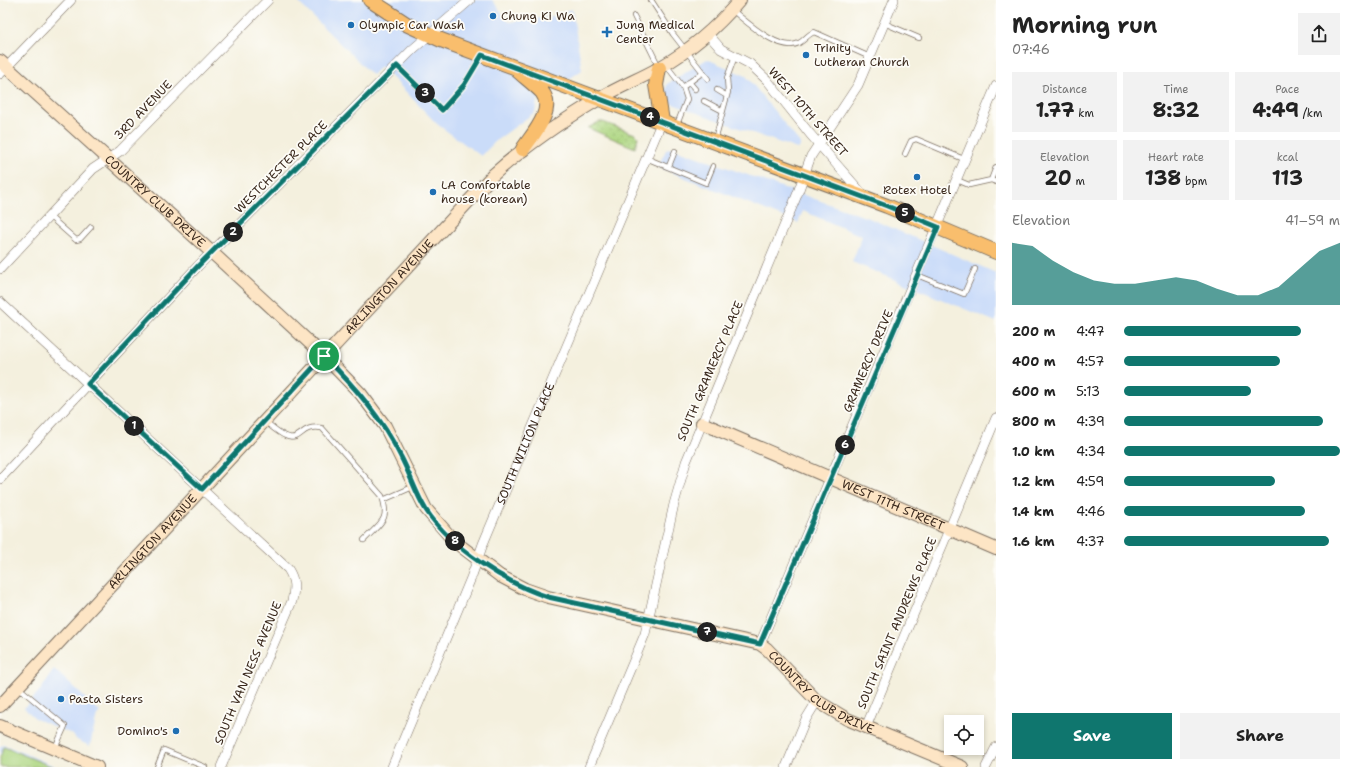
<!DOCTYPE html>
<html lang="en">
<head>
<meta charset="utf-8">
<style>
	body { margin:0; font-family:"Shantell Sans",sans-serif; background:#f2f2f2; color:#222; height:100vh; display:flex; flex-direction:column; font-size:15px; white-space:nowrap }
	* { box-sizing:border-box; margin:0 }
	p { font-size:13px; color:#767676 }
	.icon { flex:none; width:22px; height:22px; fill:none; stroke:currentColor; stroke-width:2; stroke-linecap:round; stroke-linejoin:round }
	.map { position:relative; flex:1; overflow:hidden }
	.side { display:flex; flex-direction:column; background:#fff; width:360px }
	.side>* { flex:none }
	.buttons { position:absolute; left:944px; top:715px; display:grid; gap:8px }
	.buttons a { display:grid; place-items:center; width:40px; height:40px; border-radius:0px; background:#fff; box-shadow:0 2px 6px #0003; font-size:20px }
	.pin { position:absolute; display:grid; place-items:center; width:34px; height:34px; color:#fff; margin:-17px; border:2px solid #fff; border-radius:50%; box-shadow:0 1px 4px #0007 }
	.km { position:absolute; width:20px; height:20px; margin:-10px; border-radius:50%; background:#222; color:#fff; font-size:11px; line-height:20px; text-align:center }
	.round { display:grid; place-items:center; flex:none; width:42px; height:42px; border-radius:0px; background:#f2f2f2 }
	.head { display:flex; align-items:center; justify-content:space-between; height:68px; padding:0 16px }
	h1 { font-size:22px; font-weight:700; line-height:30px }
	.metrics { display:grid; grid-template-columns:repeat(3,1fr); gap:6px; height:68px; padding:4px 16px }
	.metrics div { display:grid; align-content:center; border-radius:0px; background:#f2f2f2; text-align:center }
	.metrics b { font-size:20px; font-weight:700 }
	.metrics small { font-size:11px; font-weight:400 }
	.metrics p { font-size:11px }
	.chart { height:112px; padding:8px 16px }
	.chart p { display:flex; justify-content:space-between }
	.chart svg { width:100%; height:72px; margin-top:4px; fill:#0f766e; opacity:.7 }
	.cta { display:flex; gap:8px; margin-top:auto; padding:8px 16px }
	.cta a { flex:1; height:46px; border-radius:0px; background:#0f766e; color:#fff; font-size:16px; font-weight:700; line-height:46px; text-align:center }
	.cta a+a { background:#f2f2f2; color:#222 }
	ul { padding:0 16px; list-style:none; font-size:13px }
	li { display:grid; grid-template-columns:64px 48px 1fr; align-items:center; height:30px }
	li i { height:10px; border-radius:5px; background:#0f766e }
	main { display:flex; flex:1; min-height:0 }
	.map>svg:first-child { display:block }
	.built { fill:#cadcf9 }
	.park { fill:url(#park-dots); stroke:#74804e }
	.pitch { fill:#acd57f; stroke:#74804e }
	.lines { fill:none; stroke-linecap:round; stroke-linejoin:round }
	.lane-casing { stroke:#7c6f61; stroke-width:6 }
	.street-casing { stroke:#7c6f61; stroke-width:10 }
	.secondary-casing { stroke:#7c6f61; stroke-width:14 }
	.primary-casing { stroke:#7c6f61; stroke-width:16 }
	.lane { stroke:#fff; stroke-width:4.5 }
	.street { stroke:#fff; stroke-width:9 }
	.secondary { stroke:#fde5c5; stroke-width:12 }
	.primary { stroke:#f9be6d; stroke-width:14 }
	.route-casing { stroke:#fff; stroke-width:8 }
	.route { stroke:#0f766e; stroke-width:5 }
	.poi-dot { fill:#1f6fb2; stroke:#fdfcf7; stroke-width:1.5 }
	.labels { text-anchor:middle; stroke-width:3.5; stroke-linejoin:round; paint-order:stroke }
	.poi-label { font-size:12px; fill:#3b2a1e; stroke:#fdfcf7; text-anchor:start }
	.street-label { font-size:12px; fill:#3b2a1e; stroke:#fdfcf7 }
</style>
</head>
<body>
<main>
<div class="map">
<svg width="996" height="767" viewBox="0 0 996 767">
	<defs>
		<pattern id="park-dots" width="8" height="8" patternUnits="userSpaceOnUse"><rect width="8" height="8" fill="#acd57f"/><path d="M2 2h.1M6 6h.1" fill="none" stroke="#95b76d" stroke-width="1.8" stroke-linecap="round"/></pattern>
	</defs>
	<rect width="100%" height="100%" fill="#fdfcf7"/>
	<filter id="ink" filterUnits="userSpaceOnUse"><feTurbulence type="fractalNoise" baseFrequency=".025" numOctaves="2"/><feDisplacementMap in="SourceGraphic" scale="8" xChannelSelector="R" yChannelSelector="G"/><feConvolveMatrix kernelMatrix="1 2 1 2 8 2 1 2 1" color-interpolation-filters="sRGB"/></filter>
	<filter id="wash" filterUnits="userSpaceOnUse"><feTurbulence type="fractalNoise" baseFrequency=".012" numOctaves="4" result="noise"/><feDisplacementMap in="SourceGraphic" scale="16" xChannelSelector="R" yChannelSelector="G"/><feGaussianBlur stdDeviation="0.9" result="paint"/><feColorMatrix in="noise" values="0 0 0 0 0 0 0 0 0 0 0 0 0 0 0 0 0 1.4 0 .05"/><feComposite in="paint" operator="in"/></filter>
	<g filter="url(#wash)">
		<rect width="100%" height="100%" fill="#f4f0de"/>
		<path class="built" d="M 296,0 L 492,0 L 509,22 L 550,17 L 572,9 L 582,70 L 537,101 L 535,112 L 497,140 L 481,156 L 437,124 L 381,66 L 372,75 Z
			M 707,59 L 746,76 L 800,143 L 800,147 L 797,149 L 670,103 L 665,94 L 667,84 Z
			M 672,148 L 871,219 L 996,273 L 996,322 L 852,262 L 862,236 L 803,211 L 798,223 L 658,167 L 666,150 Z
			M 54,669 L 100,712 L 97,715 L 90,746 L 77,740 L 72,734 L 36,719 L 24,708 L 42,688 Z
			M 5,745 L 57,767 L 0,767 L 0,746 Z"/>
		<path class="park" d="M 599,122 L 603,122 L 635,134 L 638,137 L 635,148 L 588,128 Z"/>
		<path class="pitch" d="M 4,747 L 53,767 L 0,767 L 0,757 Z"/>
	</g>
	<g filter="url(#ink)">
		<g class="lines">
			<defs>
				<path id="lane" d="M 651,0 L 673,34 L 708,79
					M 732,10 C 746,21 779,53 799,43 C 805,40 808,34 814,32 L 870,57
					M 634,16 L 659,67
					M 884,23 L 919,38
					M 666,65 L 683,87 L 687,99 L 676,127
					M 397,66 L 442,110 L 464,85 L 481,56
					M 689,82 L 695,89
					M 683,87 L 703,72
					M 717,90 L 727,96
					M 704,101 L 723,111
					M 715,140 L 728,92 L 727,78 L 735,56
					M 905,154 L 911,141 L 916,139 L 966,160
					M 646,158 L 706,183 L 713,166
					M 669,166 L 675,151
					M 957,180 L 969,185 L 991,180 L 996,182
					M 991,180 L 996,167
					M 49,216 L 76,240 L 80,239 L 91,227
					M 917,275 L 964,294 L 975,269
					M 266,422 C 305,456 293,423 322,428 L 382,496 C 390,521 381,522 364,540
					M 383,500 L 415,486
					M 18,687 L 65,726 L 55,748
					M 157,767 L 164,750 L 205,767"/>
				<g id="street">
					<path d="M 708,34 L 721,49 L 750,64 L 767,80 L 810,134 L 865,197"/>
					<path d="M 0,74 L 71,0"/>
					<path d="M 0,269 L 93,169 L 120,151 L 268,0"/>
					<path d="M 0,302 L 288,569 C 295,580 295,588 292,601 L 221,767"/>
					<path d="M 0,479 L 198,266 L 412,50 L 470,0"/>
					<path d="M 760,644 L 996,86"/>
					<path d="M 866,727 L 996,418"/>
					<path id="s1" d="M 392,767 L 471,578 L 483,544 L 662,121"/>
					<path d="M 589,767 L 645,634 L 674,504 L 686,462 L 797,195 L 811,156 L 858,85 L 894,0"/>
					<path d="M 786,767 L 806,719 L 817,701"/>
					<path d="M 986,767 L 996,747"/>
				</g>
				<g id="secondary">
					<path id="s2" d="M 0,61 L 218,258 L 324,356 L 361,394 L 385,426 L 426,509 L 454,541 L 500,576 L 525,589 L 548,597 L 760,644 L 767,649 L 817,701 L 847,719 L 962,767"/>
					<path id="s3" d="M 702,423 L 996,549"/>
					<path id="s4" d="M 0,706 L 493,175 C 525,146 562,121 599,99 C 618,87 640,79 659,68 C 691,50 717,27 740,0"/>
					<path d="M 0,726 L 97,767"/>
				</g>
				<path id="primary" d="M 370,0 L 408,25 L 441,40 L 887,206 L 996,252
					M 659,68 L 656,85 L 662,121
					M 518,71 C 526,78 535,85 542,92 C 556,110 532,135 523,149"/>
			</defs>
			<use href="#lane" class="lane-casing"/>
			<use href="#street" class="street-casing"/>
			<use href="#secondary" class="secondary-casing"/>
			<use href="#primary" class="primary-casing"/>
			<use href="#lane" class="lane"/>
			<use href="#street" class="street"/>
			<use href="#secondary" class="secondary"/>
			<use href="#primary" class="primary"/>
		</g>
	</g>
	<g class="lines" filter="url(#ink)">
		<defs>
			<path id="route" d="M 482,55 L 887,206 L 938,227 L 760,644 L 548,597 C 505,583 451,548 426,510 C 416,494 410,474 401,457 C 382,418 355,387 324,356 L 202,489 L 88,384 L 198,266 L 397,66 L 442,110 L 464,85 Z"/>
		</defs>
		<use href="#route" class="route-casing"/>
		<use href="#route" class="route"/>
	</g>
	<g class="poi-dot">
		<circle cx="493" cy="16" r="4"/>
		<circle cx="351" cy="25" r="4"/>
		<path d="M605 26h4v4h4v4h-4v4h-4v-4h-4v-4h4z"/>
		<circle cx="806" cy="55" r="4"/>
		<circle cx="917" cy="177" r="4"/>
		<circle cx="433" cy="192" r="4"/>
		<circle cx="61" cy="699" r="4"/>
		<circle cx="176" cy="731" r="4"/>
	</g>
	<g class="labels">
		<g class="poi-label">
			<text x="501" y="20">Chung Ki Wa</text>
			<text x="359" y="29">Olympic Car Wash</text>
			<text x="616" y="29">Jung Medical<tspan x="616" dy="14">Center</tspan></text>
			<text x="814" y="52">Trinity<tspan x="814" dy="14">Lutheran Church</tspan></text>
			<text x="441" y="189">LA Comfortable<tspan x="441" dy="14">house (korean)</tspan></text>
			<text x="917" y="194" text-anchor="middle">Rotex Hotel</text>
			<text x="69" y="703">Pasta Sisters</text>
			<text x="168" y="735" text-anchor="end">Domino's</text>
		</g>
		<g class="street-label">
			<text transform="translate(143 110) rotate(-46)" y="4">3RD AVENUE</text>
			<text transform="translate(808 112) rotate(49)" y="4">WEST 10TH STREET</text>
			<text transform="translate(281 167) rotate(-45)" y="4">WESTCHESTER PLACE</text>
			<text dy="4" stroke="none"><textPath href="#s2" startOffset="209">COUNTRY CLUB DRIVE</textPath></text>
			<text dy="4" stroke="none"><textPath href="#s4" startOffset="572">ARLINGTON AVENUE</textPath></text>
			<text transform="translate(868 361) rotate(-67)" y="4">GRAMERCY DRIVE</text>
			<text transform="translate(710 371) rotate(-67)" y="4">SOUTH GRAMERCY PLACE</text>
			<text dy="4" stroke="none"><textPath href="#s1" startOffset="350">SOUTH WILTON PLACE</textPath></text>
			<text dy="4" stroke="none"><textPath href="#s3" startOffset="208">WEST 11TH STREET</textPath></text>
			<text dy="4" stroke="none"><textPath href="#s4" startOffset="224">ARLINGTON AVENUE</textPath></text>
			<text transform="translate(897 623) rotate(-67)" y="4">SOUTH SAINT ANDREWS PLACE</text>
			<text transform="translate(248 673) rotate(-67)" y="4">SOUTH VAN NESS AVENUE</text>
			<text dy="4" stroke="none"><textPath href="#s2" startOffset="1073">COUNTRY CLUB DRIVE</textPath></text>
		</g>
	</g>
</svg>
<div class="buttons">
<a><svg class="icon" aria-label="locate" viewBox="0 0 24 24"><circle cx="12" cy="12" r="6"/><path d="M12 2v4M12 18v4M2 12h4M18 12h4"/></svg></a>
</div>
<div class="pin" style="left:324px;top:356px;background:#1e9e55"><svg class="icon" aria-label="arrive" viewBox="0 0 24 24"><path d="M6 21V4h12l-3 4 3 4H6"/></svg></div>
<b class="km" style="left:134px;top:426px">1</b>
<b class="km" style="left:233px;top:232px">2</b>
<b class="km" style="left:425px;top:93px">3</b>
<b class="km" style="left:650px;top:117px">4</b>
<b class="km" style="left:905px;top:213px">5</b>
<b class="km" style="left:845px;top:445px">6</b>
<b class="km" style="left:707px;top:632px">7</b>
<b class="km" style="left:455px;top:541px">8</b>
</div>
<section class="side">
<div class="head"><div><h1>Morning run</h1><p>07:46</p></div><a class="round"><svg class="icon" aria-label="share" viewBox="0 0 24 24"><path d="M12 15V3M7 8l5-5 5 5M5 13v7h14v-7"/></svg></a></div>
<div class="metrics">
<div><p>Distance</p><b>1.77<small> km</small></b></div>
<div><p>Time</p><b>8:32</b></div>
<div><p>Pace</p><b>4:49<small> /km</small></b></div>
</div>
<div class="metrics">
<div><p>Elevation</p><b>20<small> m</small></b></div>
<div><p>Heart rate</p><b>138<small> bpm</small></b></div>
<div><p>kcal</p><b>113</b></div>
</div>
<div class="chart"><p><span>Elevation</span>41–59 m</p>
<svg viewBox="0 0 160 44" preserveAspectRatio="none"><path d="M0 44V6L10 8L20 17L30 24L40 29L50 31L60 31L70 29L80 27L90 29L100 34L110 38L120 38L130 33L140 22L150 11L160 6V44z"/></svg>
</div>
<ul>
<li><b>200 m</b>4:47<i style="width:82%"></i></li>
<li><b>400 m</b>4:57<i style="width:72%"></i></li>
<li><b>600 m</b>5:13<i style="width:59%"></i></li>
<li><b>800 m</b>4:39<i style="width:92%"></i></li>
<li><b>1.0 km</b>4:34<i style="width:100%"></i></li>
<li><b>1.2 km</b>4:59<i style="width:70%"></i></li>
<li><b>1.4 km</b>4:46<i style="width:84%"></i></li>
<li><b>1.6 km</b>4:37<i style="width:95%"></i></li>
</ul>
<div class="cta"><a>Save</a><a>Share</a></div>
</section>
</main>
</body>
</html>
